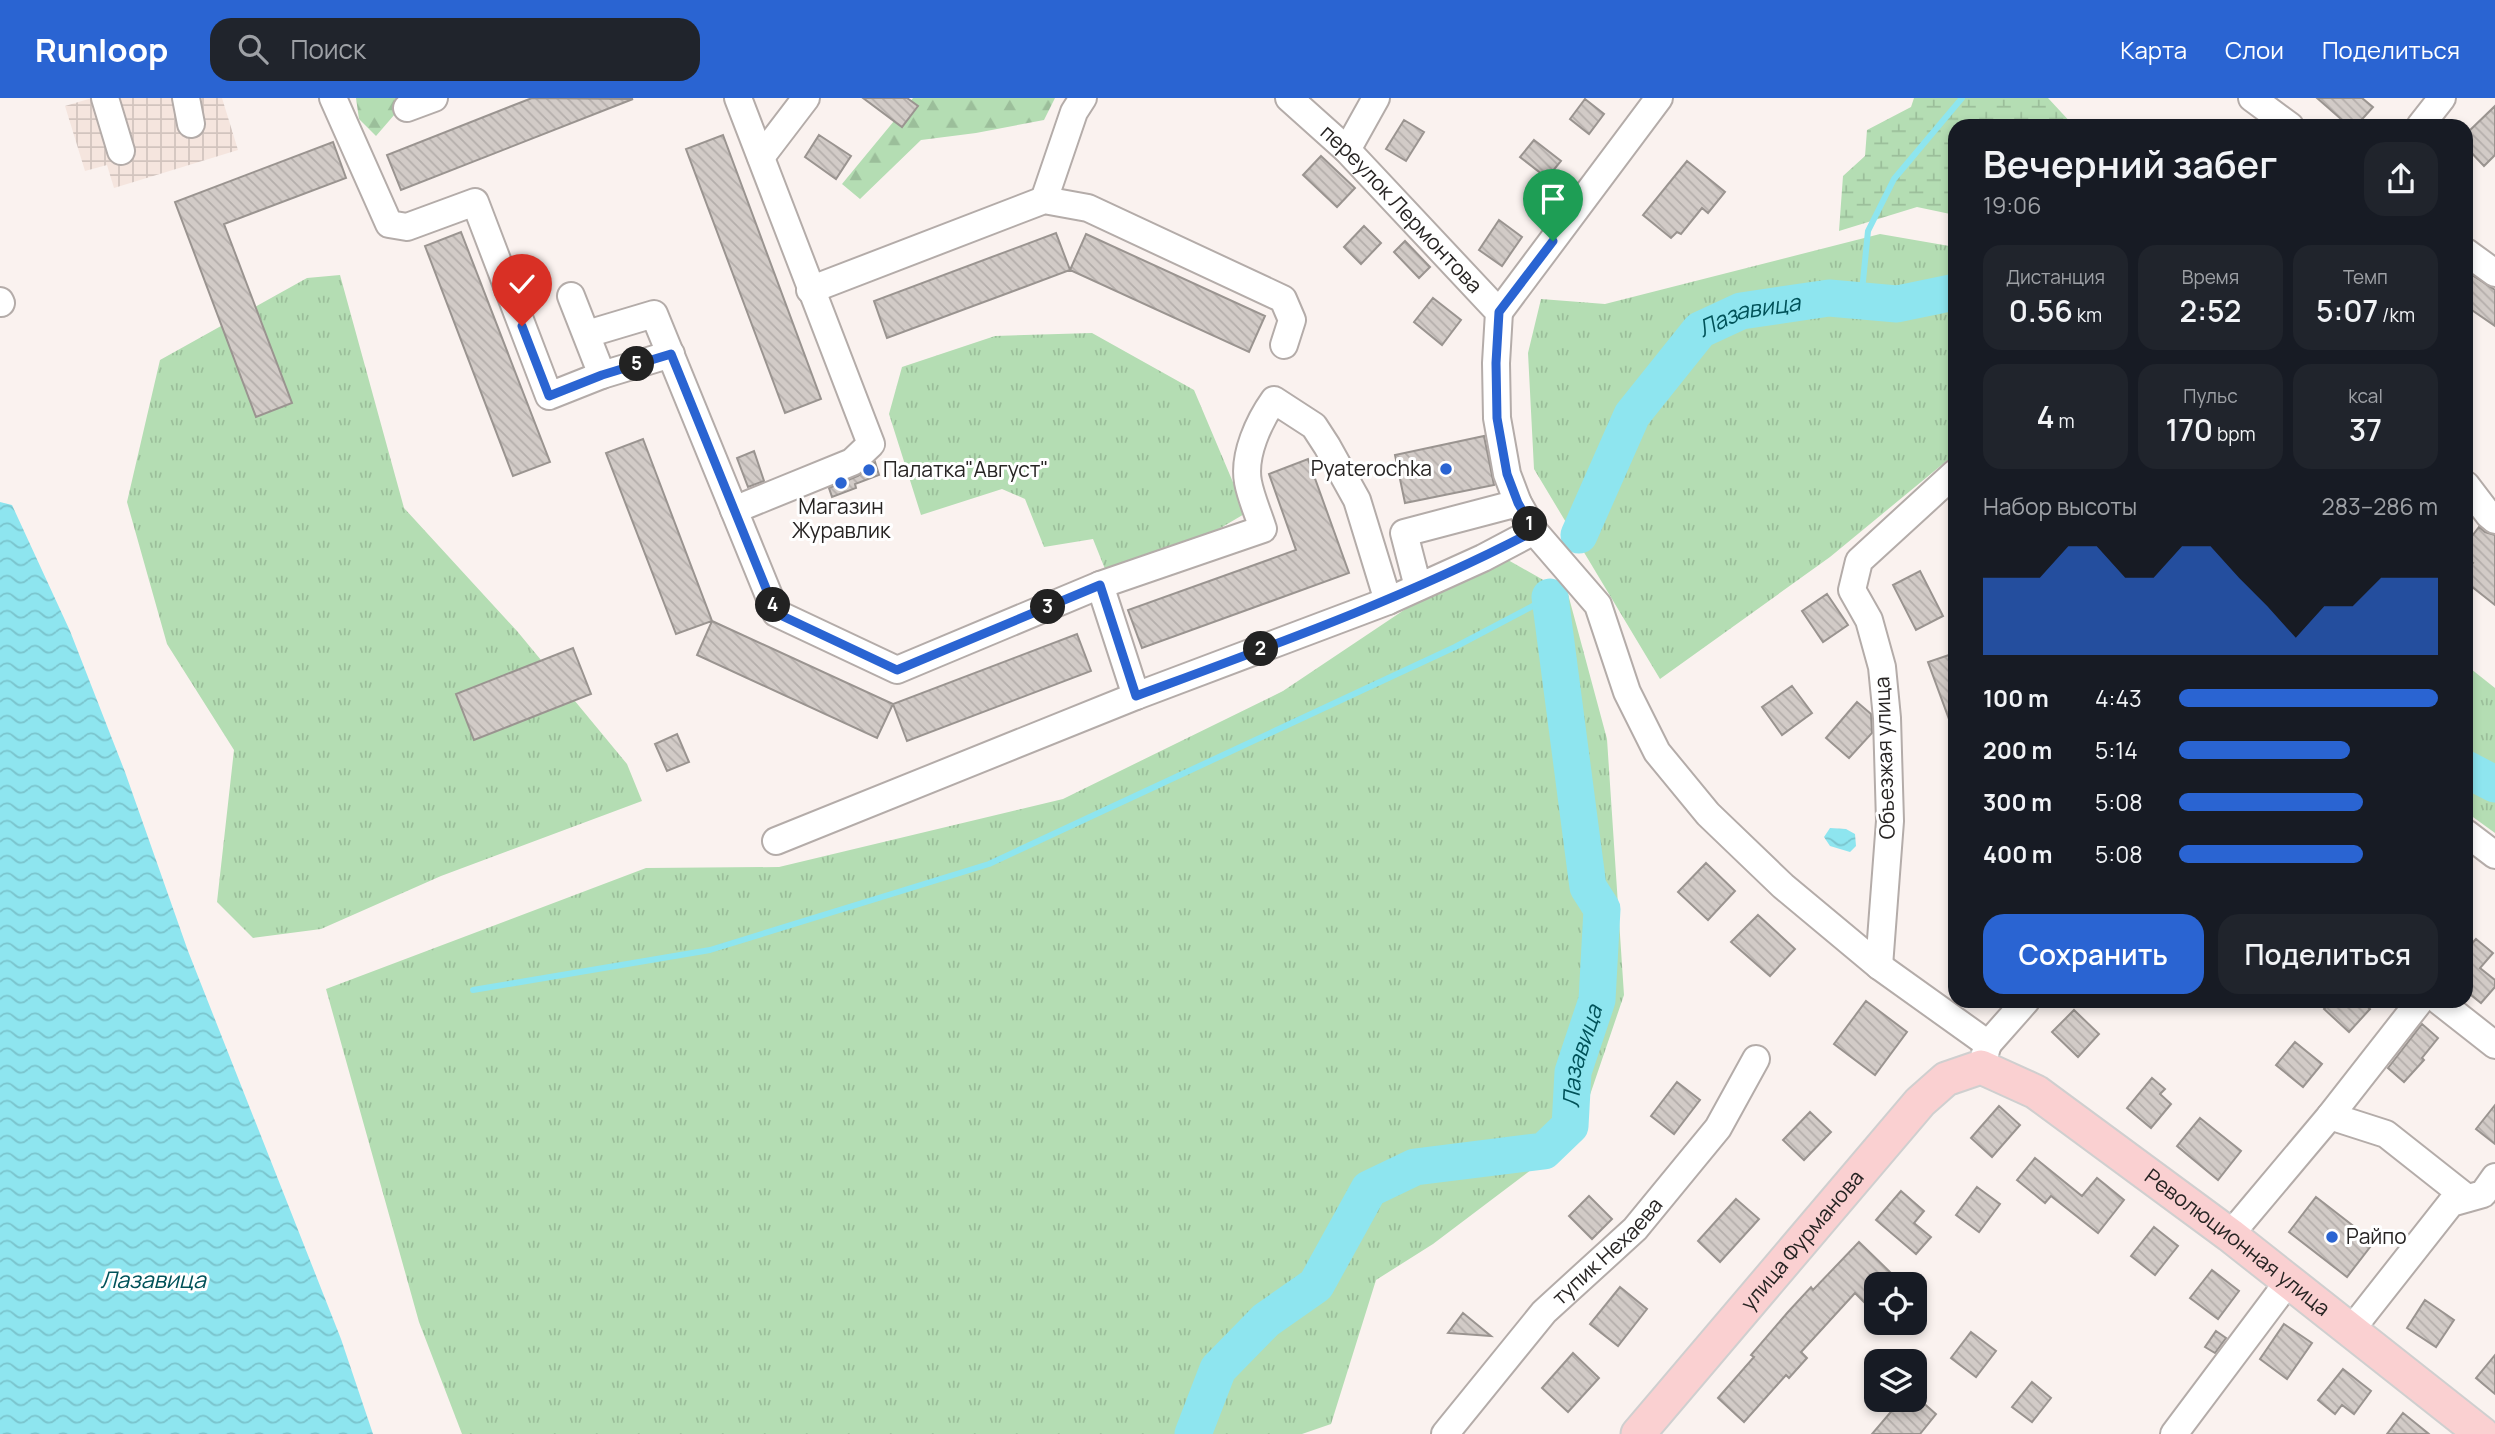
<!DOCTYPE html>
<html lang="ru">
<head>
<meta charset="utf-8">
<style>
	body { margin:0; font-family:Manrope,sans-serif; background:#20242c; color:#f1f3f6; height:100vh; display:flex; flex-direction:column; font-size:26px; white-space:nowrap }
	* { box-sizing:border-box; margin:0 }
	p { font-size:23px; color:#9ea1a6 }
	.icon { flex:none; width:38px; height:38px; fill:none; stroke:currentColor; stroke-width:2; stroke-linecap:round; stroke-linejoin:round }
	.map { position:relative; flex:1; overflow:hidden }
	.panel { position:absolute; left:1948px; top:21px; width:525px; height:889px; display:flex; flex-direction:column; background:#171b24; border-radius:21px; box-shadow:0 4px 10px #0003 }
	.panel>* { flex:none }
	.tools { position:absolute; left:1864px; top:1174px; display:grid; gap:14px }
	.tools a { display:grid; place-items:center; width:63px; height:63px; border-radius:14px; background:#171b24; box-shadow:0 4px 10px #0003; font-size:35px }
	.pin { position:absolute; display:grid; place-items:center; width:60px; height:60px; color:#fff; margin:-72px -30px; border-radius:50% 50% 50% 0; rotate:-45deg; box-shadow:0 0 7px #0007 }
	.pin .icon { rotate:45deg }
	.km { position:absolute; width:35px; height:35px; margin:-18px; border-radius:50%; background:#222; color:#fff; font-size:19px; line-height:35px; text-align:center }
	.round { display:grid; place-items:center; flex:none; width:74px; height:74px; border-radius:21px; background:#20242c }
	.headline { display:flex; align-items:center; justify-content:space-between; height:119px; padding:0 35px }
	h1 { font-size:38px; font-weight:600; line-height:52px }
	.figures { display:grid; grid-template-columns:repeat(3,1fr); gap:10px; height:119px; padding:7px 35px }
	.figures div { display:grid; align-content:center; border-radius:18px; background:#20242c; text-align:center }
	.figures b { font-size:30px; font-weight:600 }
	.figures small { font-size:19px; font-weight:400 }
	.figures p { font-size:19px }
	.chart { height:196px; padding:14px 35px }
	.chart p { display:flex; justify-content:space-between }
	.chart svg { width:100%; height:126px; margin-top:7px; fill:#2a64d2; opacity:.7 }
	.action { display:flex; gap:14px; margin-top:auto; padding:14px 35px }
	.action a { flex:1; height:80px; border-radius:21px; background:#2a64d2; color:#fff; font-size:28px; font-weight:600; line-height:80px; text-align:center }
	.action a+a { background:#20242c; color:#f1f3f6 }
	ul { padding:0 35px; list-style:none; font-size:23px }
	li { display:grid; grid-template-columns:112px 84px 1fr; align-items:center; height:52px }
	li i { height:18px; border-radius:9px; background:#2a64d2 }
	header { display:flex; align-items:center; gap:42px; box-sizing:border-box; height:98px; padding:0 35px; background:#2a64d2; color:#fff }
	header strong { font-size:33px }
	nav { display:flex; gap:38px; margin-inline-start:auto; font-size:24px }
	.search { width:490px; height:63px; background:#20242c; display:flex; align-items:center; gap:18px; box-sizing:border-box; padding:0 24px; border-radius:21px; color:#9ea1a6; font-size:26px }
	.map>svg:first-child { display:block }
	.industrial { fill:url(#industrial-grid) }
	.grass { fill:url(#grass-tufts) }
	.forest { fill:url(#forest-firs) }
	.wetland { fill:url(#wetland-marsh) }
	.water { fill:url(#water-waves) }
	.lines { fill:none; stroke-linecap:round; stroke-linejoin:round }
	.stream { stroke:#8ee5ef; stroke-width:6 }
	.river { stroke:#8ee5ef; stroke-width:37 }
	.building { fill:url(#building-back-hatch); stroke:#9a9490; stroke-width:2 }
	.minor-casing { stroke:#b4aca9; stroke-width:30 }
	.major-casing { stroke:#cfcfcf; stroke-width:37 }
	.minor { stroke:#fff; stroke-width:26 }
	.major { stroke:#fad0d1; stroke-width:33 }
	.route-casing { stroke:#fff; stroke-width:14 }
	.route { stroke:#2a64d2; stroke-width:9 }
	.poi-dot { fill:#2a64d2; stroke:#fff; stroke-width:2.5 }
	.labels { text-anchor:middle; stroke-width:6; stroke-linejoin:round; paint-order:stroke }
	.street-label { font-size:21px; fill:#272423; stroke:#fff }
	.poi-label { font-size:21px; fill:#272423; stroke:#fff; text-anchor:start }
	.water-label { font-size:23px; font-style:italic; fill:#005259; stroke:#fff }
</style>
</head>
<body>
<header>
<strong>Runloop</strong>
<div class="search"><svg class="icon" aria-label="search" viewBox="0 0 24 24"><circle cx="10" cy="10" r="6"/><path d="M15 15l6 6"/></svg>Поиск</div>
<nav><a>Карта</a><a>Слои</a><a>Поделиться</a></nav>
</header>
<div class="map">
<svg width="2495" height="1336" viewBox="0 0 2495 1336">
	<defs>
		<pattern id="industrial-grid" width="8" height="8" patternUnits="userSpaceOnUse" patternTransform="scale(1.75)"><rect width="8" height="8" fill="#f5e5de"/><path d="M0 4h8M4 0v8" fill="none" stroke="#d2c4be"/></pattern>
		<pattern id="grass-tufts" width="24" height="20" patternUnits="userSpaceOnUse" patternTransform="scale(1.75)"><rect width="24" height="20" fill="#b4ddb3"/><path d="M3 7l-1-3M5 7V3M7 7l1-3M15 17l-1-3M17 17v-4M19 17l1-3" fill="none" stroke="#9bbe9a"/></pattern>
		<pattern id="forest-firs" width="22" height="20" patternUnits="userSpaceOnUse" patternTransform="scale(1.75)"><rect width="22" height="20" fill="#b4ddb3"/><path d="M5 1l3.5 6h-7zM16 11l3.5 6h-7z" fill="#9bbe9a"/></pattern>
		<pattern id="wetland-marsh" width="20" height="14" patternUnits="userSpaceOnUse" patternTransform="scale(1.75)"><rect width="20" height="14" fill="#b4ddb3"/><path d="M1 5h8M5 5V1M11 12h8M15 12V8" fill="none" stroke="#9bbe9a"/></pattern>
		<pattern id="water-waves" width="16" height="10" patternUnits="userSpaceOnUse" patternTransform="scale(1.75)"><rect width="16" height="10" fill="#8ee5ef"/><path d="M0 5q4-4 8 0t8 0" fill="none" stroke="#7ac4cd"/></pattern>
		<pattern id="building-back-hatch" width="6" height="6" patternUnits="userSpaceOnUse" patternTransform="scale(1.75)"><rect width="6" height="6" fill="#d2cbc7"/><path d="M-1 5l2 2M0 0l6 6M5-1l2 2" fill="none" stroke="#b4aeab"/></pattern>
	</defs>
	<rect width="100%" height="100%" fill="#faf2ef"/>
	<path class="industrial" d="M 92,0 L 222,0 L 238,52 L 114,90 L 107,67 L 85,73 L 65,8 Z"/>
	<path class="grass" d="M 1880,136 L 1955,149 L 1955,356 L 1830,459 L 1660,581 L 1534,371 L 1528,255 L 1541,201 L 1605,206 Z
		M 340,177 L 404,410 L 517,533 L 627,666 L 642,703 L 441,778 L 321,831 L 253,840 L 217,804 L 234,652 L 167,546 L 127,404 L 160,262 L 307,180 Z
		M 1092,235 L 1194,292 L 1246,415 L 1212,435 L 1105,471 L 1093,441 L 1044,449 L 1025,401 L 1002,391 L 921,417 L 889,316 L 902,269 L 995,238 Z
		M 1508,462 L 1568,496 L 1607,641 L 1624,897 L 1576,1038 L 1433,1146 L 1376,1182 L 1331,1326 L 1302,1336 L 462,1336 L 419,1224 L 326,891 L 646,770 L 779,769 L 1063,701 L 1283,593 L 1413,506 Z
		M 2466,567 L 2495,590 L 2495,735 L 2466,714 Z"/>
	<path class="forest" d="M 356,0 L 403,0 L 395,16 L 376,38 L 359,21 Z
		M 913,0 L 1055,0 L 1044,22 L 976,35 L 921,42 L 860,101 L 842,86 Z"/>
	<path class="wetland" d="M 1914,0 L 2048,0 L 2074,28 L 1955,28 L 1955,117 L 1917,109 L 1839,133 L 1843,78 L 1865,58 L 1867,32 L 1911,9 Z"/>
	<path class="water" d="M 0,404 L 12,407 L 70,533 L 125,674 L 188,853 L 341,1241 L 373,1336 L 0,1336 Z
		M 1830,730 L 1846,731 L 1855,736 L 1856,748 L 1850,754 L 1830,748 L 1824,739 Z"/>
	<g class="lines">
		<path class="stream" d="M 1861,203 L 1868,133 L 1894,81 L 1962,0
			M 473,892 L 710,852 L 989,766 L 1455,549 L 1550,499"/>
		<g class="river">
			<path id="s1" d="M 1579,437 L 1632,317 L 1700,232 L 1741,213 L 1829,200 L 1897,206 L 1955,194"/>
			<path d="M 2466,671 L 2495,686"/>
			<path id="s2" d="M 1193,1336 L 1218,1271 L 1266,1222 L 1316,1187 L 1369,1091 L 1415,1069 L 1544,1053 L 1570,1028 L 1573,974 L 1597,902 L 1602,811 L 1588,789 L 1550,499"/>
		</g>
	</g>
	<path class="building" d="M 532,0 L 633,1 L 401,92 L 387,57 Z
		M 863,0 L 907,0 L 918,8 L 902,29 Z
		M 2317,0 L 2362,0 L 2373,9 L 2356,28 L 2349,28 Z
		M 1585,1 L 1604,16 L 1589,36 L 1570,21 Z
		M 2495,8 L 2495,57 L 2484,68 L 2466,49 L 2466,36 Z
		M 1404,22 L 1424,34 L 1406,63 L 1386,51 Z
		M 723,37 L 821,301 L 785,315 L 686,51 Z
		M 819,37 L 851,58 L 836,81 L 805,59 Z
		M 1534,42 L 1561,63 L 1547,80 L 1520,59 Z
		M 333,44 L 346,80 L 224,126 L 292,305 L 256,319 L 175,104 Z
		M 1321,58 L 1355,90 L 1337,109 L 1303,77 Z
		M 1687,63 L 1725,94 L 1708,115 L 1702,110 L 1681,136 L 1677,134 L 1671,140 L 1643,117 Z
		M 1499,122 L 1522,139 L 1502,168 L 1479,152 Z
		M 1364,128 L 1381,145 L 1361,166 L 1344,149 Z
		M 461,134 L 550,364 L 513,378 L 425,148 Z
		M 1056,135 L 1070,172 L 887,240 L 874,203 Z
		M 1086,136 L 1265,218 L 1249,254 L 1070,172 Z
		M 1405,143 L 1430,169 L 1419,180 L 1394,154 Z
		M 2466,173 L 2495,192 L 2495,228 L 2466,208 Z
		M 1433,200 L 1461,222 L 1442,247 L 1414,224 Z
		M 1484,338 L 1494,387 L 1405,405 L 1395,357 Z
		M 643,341 L 712,523 L 676,536 L 606,355 Z
		M 754,353 L 764,383 L 748,389 L 737,360 Z
		M 1308,361 L 1349,475 L 1142,550 L 1128,512 L 1296,452 L 1269,376 Z
		M 875,364 L 879,377 L 855,386 L 856,390 L 832,399 L 829,390 L 858,378 Z
		M 2479,429 L 2485,434 L 2495,437 L 2495,507 L 2466,484 L 2466,474 L 2473,465 L 2466,459 L 2466,446 Z
		M 1920,473 L 1943,518 L 1916,532 L 1893,487 Z
		M 1827,496 L 1848,527 L 1823,544 L 1802,513 Z
		M 712,523 L 893,606 L 877,640 L 697,557 Z
		M 1077,536 L 1091,573 L 907,643 L 893,606 Z
		M 573,550 L 591,596 L 474,642 L 456,596 Z
		M 1955,555 L 1955,632 L 1953,632 L 1928,564 Z
		M 1792,588 L 1812,615 L 1782,637 L 1762,609 Z
		M 1857,604 L 1871,616 L 1872,635 L 1849,660 L 1826,640 Z
		M 677,636 L 689,664 L 667,673 L 655,646 Z
		M 1706,765 L 1735,793 L 1708,822 L 1678,794 Z
		M 1758,817 L 1795,851 L 1770,878 L 1731,844 Z
		M 2476,841 L 2493,855 L 2480,870 L 2495,882 L 2495,889 L 2481,905 L 2466,893 L 2466,852 Z
		M 1866,903 L 1907,934 L 1875,977 L 1834,946 Z
		M 2331,903 L 2361,903 L 2370,911 L 2349,934 L 2324,911 Z
		M 2074,912 L 2099,936 L 2078,959 L 2052,934 Z
		M 2422,926 L 2438,940 L 2422,960 L 2424,962 L 2404,984 L 2388,970 Z
		M 2295,944 L 2322,966 L 2303,989 L 2276,967 Z
		M 2152,980 L 2165,991 L 2160,996 L 2171,1006 L 2151,1030 L 2127,1010 Z
		M 1677,984 L 1700,1002 L 1674,1036 L 1651,1018 Z
		M 2495,1007 L 2495,1046 L 2476,1031 Z
		M 1999,1008 L 2020,1027 L 1992,1059 L 1971,1040 Z
		M 1810,1014 L 1831,1034 L 1804,1062 L 1783,1042 Z
		M 2200,1020 L 2241,1053 L 2218,1082 L 2177,1048 Z
		M 2035,1060 L 2082,1098 L 2097,1080 L 2124,1102 L 2098,1135 L 2051,1098 L 2045,1105 L 2017,1082 Z
		M 1977,1089 L 2000,1106 L 1979,1134 L 1956,1117 Z
		M 1901,1093 L 1924,1113 L 1914,1125 L 1931,1139 L 1916,1156 L 1876,1122 Z
		M 1589,1098 L 1612,1121 L 1592,1141 L 1569,1118 Z
		M 2316,1099 L 2374,1144 L 2347,1179 L 2289,1134 Z
		M 1736,1101 L 1759,1121 L 1720,1164 L 1698,1143 Z
		M 2154,1129 L 2178,1148 L 2155,1177 L 2131,1158 Z
		M 1859,1144 L 1892,1176 L 1883,1186 L 1876,1186 L 1876,1194 L 1865,1205 L 1855,1195 L 1801,1254 L 1807,1260 L 1789,1280 L 1786,1277 L 1744,1324 L 1718,1300 L 1754,1259 L 1751,1257 L 1788,1214 L 1811,1189 L 1813,1192 Z
		M 2212,1172 L 2239,1193 L 2218,1221 L 2190,1200 Z
		M 1620,1189 L 1647,1211 L 1618,1248 L 1590,1226 Z
		M 2425,1202 L 2454,1222 L 2436,1249 L 2407,1230 Z
		M 1463,1215 L 1491,1238 L 1448,1235 Z
		M 2284,1226 L 2312,1245 L 2287,1281 L 2260,1261 Z
		M 2216,1233 L 2226,1240 L 2215,1255 L 2205,1249 Z
		M 1971,1234 L 1996,1253 L 1976,1279 L 1951,1260 Z
		M 1573,1255 L 1599,1280 L 1568,1314 L 1542,1290 Z
		M 2495,1257 L 2495,1296 L 2476,1280 Z
		M 2343,1271 L 2371,1293 L 2354,1316 L 2342,1307 L 2335,1316 L 2318,1302 Z
		M 2032,1284 L 2051,1300 L 2032,1324 L 2012,1309 Z
		M 1901,1302 L 1920,1302 L 1936,1316 L 1920,1336 L 1872,1336 Z
		M 2403,1315 L 2429,1336 L 2387,1336 Z"/>
	<g class="lines">
		<defs>
			<g id="minor">
				<path d="M 105,0 L 121,53"/>
				<path d="M 186,0 L 191,26"/>
				<path d="M 333,0 L 389,126 L 407,129 L 475,104 L 549,298 L 602,277 L 671,256"/>
				<path d="M 738,0 L 871,346 L 852,364 L 734,412 L 776,515 L 897,572 L 1100,487 L 1136,598"/>
				<path id="s3" d="M 1289,0 L 1347,52 L 1499,214 L 1496,265 L 1497,320 L 1507,376 L 1518,405 L 1534,433 L 1598,507 L 1627,594 L 1657,654 L 1708,716 L 1783,788 L 1879,868 L 1988,946 L 1981,969"/>
				<path d="M 2252,0 L 2290,28"/>
				<path d="M 407,10 L 434,0"/>
				<path d="M 2420,28 L 2442,0"/>
				<path d="M 1347,52 L 1376,0"/>
				<path d="M 761,59 L 806,0"/>
				<path d="M 1044,102 L 1074,14 L 1083,0"/>
				<path d="M 2466,154 L 2495,175"/>
				<path d="M 810,192 L 1044,102 L 1088,110 L 1283,201 L 1292,222 L 1284,247"/>
				<path d="M 571,198 L 602,277"/>
				<path d="M 0,203 L 1,205"/>
				<path d="M 1499,214 L 1659,0"/>
				<path d="M 587,236 L 654,216 L 734,412"/>
				<path d="M 2466,387 L 2489,417 L 2495,422"/>
				<path d="M 1100,487 L 1263,431 C 1258,415 1251,400 1248,384 C 1243,357 1259,323 1274,302 L 1314,328 L 1327,348 L 1357,402 L 1388,503"/>
				<path d="M 1418,489 L 1404,435 L 1518,405"/>
				<path d="M 2466,735 L 2495,757"/>
				<path d="M 776,743 L 1136,598 L 1388,503 L 1483,460 L 1534,433"/>
				<path d="M 1879,868 L 1890,723 L 1887,620 L 1882,569 L 1869,522 L 1852,492 L 1859,463 L 1955,375"/>
				<path d="M 2439,903 L 2495,947"/>
				<path d="M 1988,946 L 2026,903"/>
				<path d="M 2330,1018 L 2420,903"/>
				<path d="M 2230,1137 L 2330,1018 L 2386,1036 L 2467,1100"/>
				<path d="M 2351,1232 L 2451,1105 L 2483,1096 L 2495,1079"/>
				<path id="s4" d="M 1445,1336 L 1544,1214 L 1635,1131 L 1718,1030 L 1756,961"/>
				<path d="M 2174,1336 L 2288,1184"/>
			</g>
			<g id="major">
				<path id="s5" d="M 1638,1336 L 1920,1004 L 1946,981 L 1981,969 L 2036,994 L 2230,1137 L 2482,1336"/>
			</g>
		</defs>
		<use href="#minor" class="minor-casing"/>
		<use href="#major" class="major-casing"/>
		<use href="#minor" class="minor"/>
		<use href="#major" class="major"/>
	</g>
	<g class="lines">
		<defs>
			<path id="route" d="M 522,228 L 549,298 L 602,277 L 671,256 L 776,515 L 897,572 L 1100,487 L 1136,598 C 1271,548 1406,500 1534,433 L 1518,405 L 1507,376 L 1497,320 L 1496,265 L 1499,214 L 1553,143"/>
		</defs>
		<use href="#route" class="route-casing"/>
		<use href="#route" class="route"/>
	</g>
	<g class="poi-dot">
		<circle cx="1446" cy="371" r="7"/>
		<circle cx="869" cy="372" r="7"/>
		<circle cx="841" cy="385" r="7"/>
		<circle cx="2332" cy="1139" r="7"/>
	</g>
	<g class="labels">
		<g class="street-label">
			<text dy="7" stroke="none"><textPath href="#s3" startOffset="158">переулок Лермонтова</textPath></text>
			<text transform="translate(1885 660) rotate(-92)" y="7">Объезжая улица</text>
			<text dy="7" stroke="none"><textPath href="#s5" startOffset="254">улица Фурманова</textPath></text>
			<text dy="7" stroke="none"><textPath href="#s5" startOffset="819">Революционная улица</textPath></text>
			<text dy="7" stroke="none"><textPath href="#s4" startOffset="245">тупик Нехаева</textPath></text>
		</g>
		<g class="poi-label">
			<text x="1432" y="378" text-anchor="end">Pyaterochka</text>
			<text x="883" y="379">Палатка"Август"</text>
			<text x="841" y="416" text-anchor="middle">Магазин<tspan x="841" dy="24">Журавлик</tspan></text>
			<text x="2346" y="1146">Райпо</text>
		</g>
		<g class="water-label">
			<text dy="8" stroke="none"><textPath href="#s1" startOffset="292">Лазавица</textPath></text>
			<text dy="8" stroke="none"><textPath href="#s2" startOffset="597">Лазавица</textPath></text>
			<text x="153" y="1190">Лазавица</text>
		</g>
	</g>
</svg>
<div class="tools">
<a><svg class="icon" aria-label="locate" viewBox="0 0 24 24"><circle cx="12" cy="12" r="6"/><path d="M12 2v4M12 18v4M2 12h4M18 12h4"/></svg></a>
<a><svg class="icon" aria-label="layers" viewBox="0 0 24 24"><path d="M12 4l9 5-9 5-9-5zM3 14l9 5 9-5"/></svg></a>
</div>
<div class="pin" style="left:1553px;top:143px;background:#1e9e55"><svg class="icon" aria-label="arrive" viewBox="0 0 24 24"><path d="M6 21V4h12l-3 4 3 4H6"/></svg></div>
<div class="pin" style="left:522px;top:228px;background:#d93025"><svg class="icon" aria-label="check" viewBox="0 0 24 24"><path d="M5 12l5 5 9-10"/></svg></div>
<b class="km" style="left:1530px;top:426px">1</b>
<b class="km" style="left:1261px;top:551px">2</b>
<b class="km" style="left:1048px;top:509px">3</b>
<b class="km" style="left:773px;top:507px">4</b>
<b class="km" style="left:637px;top:266px">5</b>
<section class="panel">
<div class="headline"><div><h1>Вечерний забег</h1><p>19:06</p></div><a class="round"><svg class="icon" aria-label="share" viewBox="0 0 24 24"><path d="M12 15V3M7 8l5-5 5 5M5 13v7h14v-7"/></svg></a></div>
<div class="figures">
<div><p>Дистанция</p><b>0.56<small> km</small></b></div>
<div><p>Время</p><b>2:52</b></div>
<div><p>Темп</p><b>5:07<small> /km</small></b></div>
</div>
<div class="figures">
<div><b>4<small> m</small></b></div>
<div><p>Пульс</p><b>170<small> bpm</small></b></div>
<div><p>kcal</p><b>37</b></div>
</div>
<div class="chart"><p><span>Набор высоты</span>283–286 m</p>
<svg viewBox="0 0 160 44" preserveAspectRatio="none"><path d="M0 44V17L10 17L20 17L30 6L40 6L50 17L60 17L70 6L80 6L90 17L100 27L110 38L120 27L130 27L140 17L150 17L160 17V44z"/></svg>
</div>
<ul>
<li><b>100 m</b>4:43<i style="width:100%"></i></li>
<li><b>200 m</b>5:14<i style="width:66%"></i></li>
<li><b>300 m</b>5:08<i style="width:71%"></i></li>
<li><b>400 m</b>5:08<i style="width:71%"></i></li>
</ul>
<div class="action"><a>Сохранить</a><a>Поделиться</a></div>
</section>
</div>
</body>
</html>
